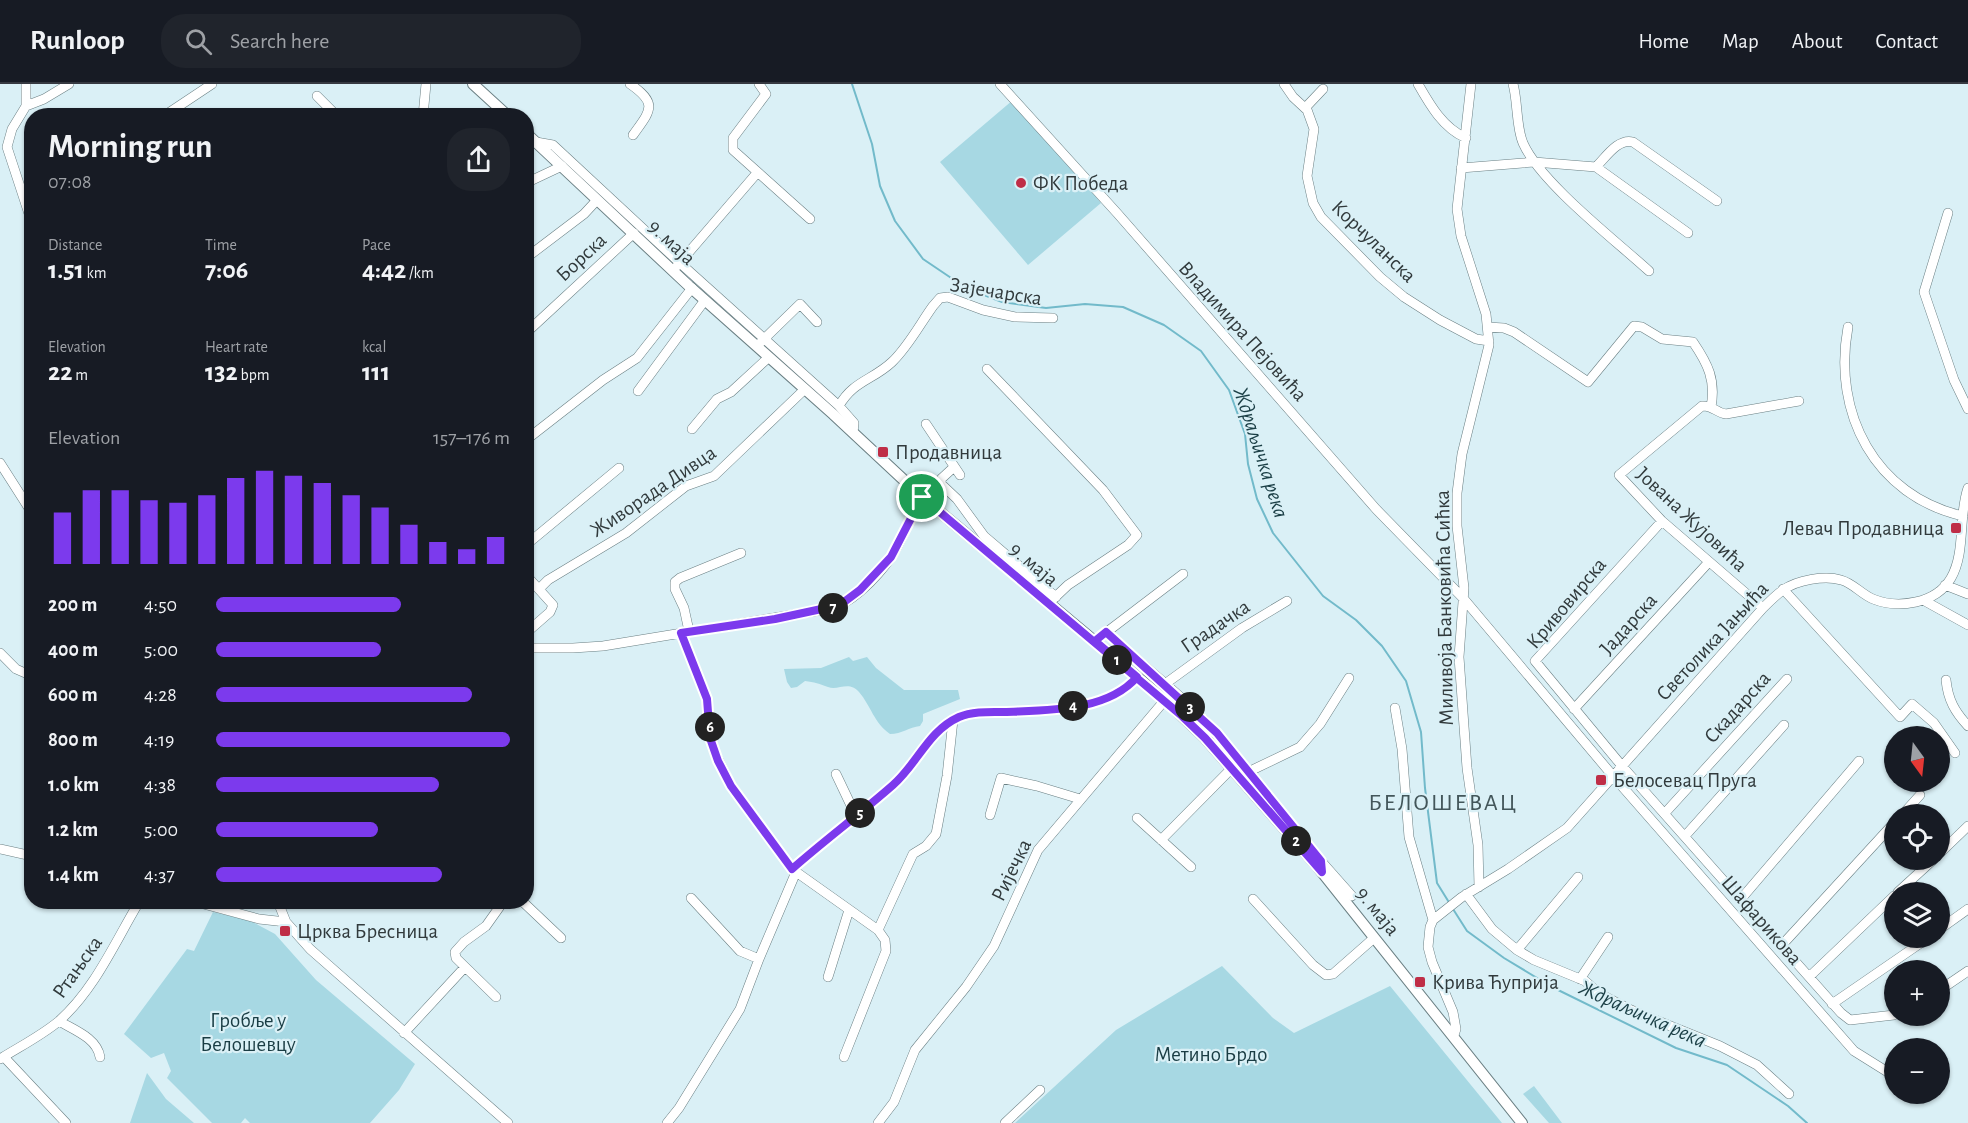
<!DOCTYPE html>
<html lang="en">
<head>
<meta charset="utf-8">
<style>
	body { margin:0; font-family:"Alegreya Sans",sans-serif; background:#20242c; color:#f1f3f6; height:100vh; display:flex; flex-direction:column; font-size:22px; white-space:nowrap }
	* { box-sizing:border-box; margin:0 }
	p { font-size:20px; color:#9ea1a6 }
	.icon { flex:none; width:33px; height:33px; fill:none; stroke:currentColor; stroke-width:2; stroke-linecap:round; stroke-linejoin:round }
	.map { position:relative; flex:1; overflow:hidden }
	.details { position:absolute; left:24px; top:24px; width:510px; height:801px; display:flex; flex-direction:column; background:#171b24; border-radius:24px; box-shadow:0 2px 4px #0004 }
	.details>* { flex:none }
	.needle { width:39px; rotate:165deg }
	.buttons { position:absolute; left:1884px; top:642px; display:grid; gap:12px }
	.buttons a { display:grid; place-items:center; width:66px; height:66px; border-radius:50%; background:#171b24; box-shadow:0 2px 4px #0004; font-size:30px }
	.pin { position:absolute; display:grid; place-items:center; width:51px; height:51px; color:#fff; margin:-26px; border:3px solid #fff; border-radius:50%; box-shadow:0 2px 6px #0007 }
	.km { position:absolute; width:30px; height:30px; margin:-15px; border-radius:50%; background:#222; color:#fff; font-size:16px; line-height:30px; text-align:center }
	.round { display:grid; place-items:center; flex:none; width:63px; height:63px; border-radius:24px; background:#20242c }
	.overview { display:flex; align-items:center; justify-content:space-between; height:102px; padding:0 24px }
	h1 { font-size:33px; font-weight:700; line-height:45px }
	.figures { display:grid; grid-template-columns:repeat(3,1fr); gap:9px; height:102px; padding:6px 24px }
	.figures div { display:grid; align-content:center }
	.figures b { font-size:26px; font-weight:700 }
	.figures small { font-size:16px; font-weight:400 }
	.figures p { font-size:16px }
	.chart { height:168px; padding:12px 24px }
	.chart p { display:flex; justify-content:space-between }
	.chart svg { width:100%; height:108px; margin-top:6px; stroke:#7c3aed; stroke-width:6 }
	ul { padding:0 24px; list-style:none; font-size:20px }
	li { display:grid; grid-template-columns:96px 72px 1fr; align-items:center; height:45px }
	li i { height:15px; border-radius:8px; background:#7c3aed }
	header { display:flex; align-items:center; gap:36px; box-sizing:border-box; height:84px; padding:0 30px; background:#171b24; border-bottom:2px solid #363941 }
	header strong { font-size:28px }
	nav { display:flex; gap:33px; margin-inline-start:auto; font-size:21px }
	.search { width:420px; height:54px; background:#20242c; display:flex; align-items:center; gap:15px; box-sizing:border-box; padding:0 21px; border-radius:24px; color:#9ea1a6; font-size:22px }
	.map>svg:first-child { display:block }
	.green { fill:#a7d8e3 }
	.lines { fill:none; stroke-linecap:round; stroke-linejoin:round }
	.stream { stroke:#72baca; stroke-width:2 }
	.minor-casing { stroke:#6a7f83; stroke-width:10 }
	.major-casing { stroke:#6a7f83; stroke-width:12 }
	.minor { stroke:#fff; stroke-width:9 }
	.major { stroke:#fff; stroke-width:10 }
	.route-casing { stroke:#fff; stroke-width:12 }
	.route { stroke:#7c3aed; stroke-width:8 }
	.poi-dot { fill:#bf2e47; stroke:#daf0f6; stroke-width:2 }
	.labels { text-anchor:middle; stroke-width:4.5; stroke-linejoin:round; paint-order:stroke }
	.poi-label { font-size:21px; fill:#313a3c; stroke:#daf0f6; text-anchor:start }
	.street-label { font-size:21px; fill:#313a3c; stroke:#daf0f6 }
	.park-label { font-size:21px; fill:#1a3d44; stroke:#daf0f6 }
	.water-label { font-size:22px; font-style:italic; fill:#1b3f46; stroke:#daf0f6 }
	.quarter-label { font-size:24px; letter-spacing:1.5px; fill:#43565a; stroke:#daf0f6 }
</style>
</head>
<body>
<header>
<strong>Runloop</strong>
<div class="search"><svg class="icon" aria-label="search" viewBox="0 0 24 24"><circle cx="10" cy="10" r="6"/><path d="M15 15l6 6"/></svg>Search here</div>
<nav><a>Home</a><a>Map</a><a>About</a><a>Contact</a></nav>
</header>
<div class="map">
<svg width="1968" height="1039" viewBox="0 0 1968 1039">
	<rect width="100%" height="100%" fill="#daf0f6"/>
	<path class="green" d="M 1013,16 L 1101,119 L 1028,181 L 940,78 Z
		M 849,573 L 853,577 L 867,573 L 876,584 L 904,606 L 958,606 L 960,615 L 923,630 L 923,637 L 920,642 C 909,643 902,650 890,650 C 874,639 871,622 859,608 C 849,596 838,607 828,603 C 820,600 814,598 805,597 L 797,603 L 791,604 L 787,598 L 784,585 L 821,584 Z
		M 213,828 L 251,837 L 275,850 L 316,896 L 415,980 L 399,1006 L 370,1039 L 250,1039 L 245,1034 L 241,1039 L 212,1039 L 167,994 L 171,987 L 164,969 L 151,974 L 124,950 L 187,865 L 194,867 Z
		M 1222,882 L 1273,934 L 1294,949 L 1390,902 L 1502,1039 L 1015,1039 L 1116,946 Z
		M 147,989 L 166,1015 L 194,1039 L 130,1039 Z
		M 1534,1002 L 1562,1039 L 1549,1039 L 1523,1010 Z"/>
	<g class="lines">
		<path class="stream" d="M 852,0 L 872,60 L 880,102 L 895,137 L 923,175 L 966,204 L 1002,218 L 1046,224 L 1085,220 L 1123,223 L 1164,241 L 1201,267 L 1229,306 L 1245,350 L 1248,380 L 1257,415 L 1273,449 L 1323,512 L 1356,536 L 1382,562 L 1406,597 L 1421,648 L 1425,704 L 1437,799 L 1450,820
			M 1453,825 L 1467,847 L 1504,874 L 1552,903 L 1676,964 L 1727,981 L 1788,1022 L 1807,1039"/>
		<defs>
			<path id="minor" d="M 26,0 L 26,22 L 12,45 L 7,63 L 32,139
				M 630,0 C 659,20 650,27 633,51
				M 759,0 L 766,10 L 733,54 L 733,66 L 810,135
				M 1000,0 L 1117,129 L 1376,425 L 1463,514 L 1613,692 L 1854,967 L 1894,992
				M 1284,0 L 1293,13 L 1307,26
				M 1418,0 C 1430,21 1443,44 1466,54
				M 1471,0 L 1457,125 L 1461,152 L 1486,230 L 1489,261 L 1462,370 L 1457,409 L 1457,442 L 1464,504 L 1459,573 L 1467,684 L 1478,761 L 1479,803
				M 1513,0 C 1518,18 1516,43 1523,59 C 1540,98 1615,156 1649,187
				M 1323,5 L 1306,23 L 1314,45 L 1307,92 L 1313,119 L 1321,133 L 1380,193 L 1404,213 L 1440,236 L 1476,255 L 1489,257
				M 317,12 L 337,32
				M 26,22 L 44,15 L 69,0
				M 164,32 L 212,0
				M 423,32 L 426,0
				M 536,58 L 553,61 L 680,179 L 839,322 L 854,339 L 853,349
				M 1596,83 C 1606,73 1618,54 1633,58 L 1717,117
				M 1461,84 L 1534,78 L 1596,83 L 1688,149
				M 526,99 L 562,82
				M 1948,129 L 1924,208 L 1954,296 L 1968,325
				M 526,174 L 584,130 L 597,116
				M 677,182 L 757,89
				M 1488,243 L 1504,244 L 1514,248 L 1588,298 L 1634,242 L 1642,243 L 1662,255 L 1693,258 C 1708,280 1716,296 1711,323
				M 1848,243 C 1832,329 1875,412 1963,432
				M 526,249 L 634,149
				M 761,258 L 800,220 L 817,238
				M 987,285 L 1103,406 L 1137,451 L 1128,461 L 1068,501 L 1049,519
				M 638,307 L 705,216
				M 839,322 C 853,297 873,296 892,278 C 908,263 920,240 933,222 L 940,214 L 948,213 L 983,226 L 1015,233 L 1053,234
				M 926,340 L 960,391
				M 692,345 L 717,315 L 731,308 L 768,274
				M 526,356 L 603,296 L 637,274 L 692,204
				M 0,379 L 32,429
				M 954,383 L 941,395 L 941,400 L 957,415 L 984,452 L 1056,513
				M 1662,437 L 1535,577 L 1622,682 L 1841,929 L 1850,936 L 1894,931
				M 526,461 L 619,384
				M 526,491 L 553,521 L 550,528 L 526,549
				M 1945,501 L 1968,510
				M 540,504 L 548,496 L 626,449 L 686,402 L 714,392 L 805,305
				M 1783,505 L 1900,633 L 1912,620 L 1934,639 L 1955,669
				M 1923,516 L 1968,541
				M 1763,524 L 1662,437 L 1619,391 L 1702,322 C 1712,321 1717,329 1726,330 L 1799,317
				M 689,547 L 684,524 L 675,505 L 675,498 L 680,494 L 741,469
				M 1106,548 C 1122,565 1201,626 1205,640
				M 681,549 L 707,615 L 710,654 L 715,669 L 731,702 L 792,785 L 878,846 L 885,856 L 886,867 L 844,973
				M 1095,557 L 1183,490
				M 526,564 L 573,564 L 603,562 L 834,524 C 858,514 885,486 897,463 C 906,447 911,429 922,413
				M 0,569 L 16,585 L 32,592
				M 1946,596 C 1948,616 1955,628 1968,642
				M 1165,600 L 1242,544 L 1287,517
				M 1395,624 L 1402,665 L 1409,753 L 1433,836
				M 1574,625 L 1708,479
				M 1204,636 L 1321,777 L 1322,788
				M 1248,688 L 1300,663 L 1320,640 L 1349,594
				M 836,690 L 856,732
				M 1665,729 L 1787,595
				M 1903,730 L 1920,711
				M 990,731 L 1001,694 L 1037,702 L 1080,715
				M 1137,734 L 1191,783
				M 1685,752 L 1784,641
				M 1161,756 L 1232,684
				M 0,765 L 32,772
				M 1940,769 L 1968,742
				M 1321,777 L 1352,812
				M 792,785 C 825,756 860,730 893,701 C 918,679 928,647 959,633 C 973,627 990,628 1004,628 C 1046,626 1107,628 1137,593
				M 1898,808 L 1933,776
				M 1466,810 L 1492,845 L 1517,866 L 1534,876 L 1585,897 L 1600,910 L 1631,926 L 1720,962 L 1757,981 L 1789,1010
				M 691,814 L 740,867 L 759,875 L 796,788
				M 1253,815 L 1313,881 L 1326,891 L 1333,890 L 1374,854
				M 1741,815 L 1859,677
				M 196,818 L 259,835 L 286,838
				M 278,818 L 286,838 L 310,865 L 508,1039
				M 523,818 L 561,854
				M 1940,845 L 1968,825
				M 878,846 L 913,770 L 926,762 L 936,750 L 947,692 L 953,636
				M 1782,861 L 1894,739
				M 1517,866 L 1578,793
				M 828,893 L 849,826
				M 1809,893 L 1894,812
				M 1580,895 L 1608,853
				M 1940,906 L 1968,887
				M 496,913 L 456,874 L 455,868 L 464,858 L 486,842 L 503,818
				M 1832,920 L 1928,854
				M 59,937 C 74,946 97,954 100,973
				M 404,949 L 465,883
				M 1454,951 L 1456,945 L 1453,928 L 1432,878 L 1428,863 L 1430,843 L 1433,836 L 1462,813 L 1508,785 L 1567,744 L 1763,524 C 1769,518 1776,511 1783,506 C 1797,496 1825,491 1841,496 C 1853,499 1861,510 1873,515 C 1898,525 1936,520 1951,494 C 1966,468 1958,432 1968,404
				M 4,973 L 66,1039
				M 0,975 C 19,963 41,952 59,937 C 95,905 115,858 139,818
				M 667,1039 L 679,1024 L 740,925 L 759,875
				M 878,1039 L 894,1018 L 915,966 L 966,903 L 994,862 L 1038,766 L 1165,616
				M 1005,1039 L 1040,1006"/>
			<path id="major" d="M 473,0 L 508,32
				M 526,49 L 689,202 L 833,330 L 922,413 L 1165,616 L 1205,654 L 1317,782 L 1522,1039"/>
		</defs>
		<use href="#minor" class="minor-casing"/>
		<use href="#major" class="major-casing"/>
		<use href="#minor" class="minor"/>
		<use href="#major" class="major"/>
	</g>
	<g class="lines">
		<defs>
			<path id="route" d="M 922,413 L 1182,632 L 1205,654 L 1322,788 L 1321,777 L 1217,649 L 1106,548 L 1095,557 L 1137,593 C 1107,628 1046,626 1004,628 C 990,628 973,627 959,633 C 928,647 918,679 893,701 C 860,730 825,756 792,785 L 731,702 L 718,677 L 710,654 L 707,615 L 681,549 L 775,535 L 840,521 L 860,506 L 891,473 L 922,413"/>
		</defs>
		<use href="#route" class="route-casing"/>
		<use href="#route" class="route"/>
	</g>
	<g class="poi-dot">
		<circle cx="1021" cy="99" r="6"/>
		<rect x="877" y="362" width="12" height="12" rx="3"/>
		<rect x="1950" y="438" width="12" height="12" rx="3"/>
		<rect x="1595" y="690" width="12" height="12" rx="3"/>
		<rect x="279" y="841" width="12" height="12" rx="3"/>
		<rect x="1414" y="892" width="12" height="12" rx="3"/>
	</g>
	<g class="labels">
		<g class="poi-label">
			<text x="1033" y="106">ФК Победа</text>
			<text x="895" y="375">Продавница</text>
			<text x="1944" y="451" text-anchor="end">Левач Продавница</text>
			<text x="1613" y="703">Белосевац Пруга</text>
			<text x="297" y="854">Црква Бресница</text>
			<text x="1432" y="905">Крива Ћуприја</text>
		</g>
		<g class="street-label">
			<text transform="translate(1374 157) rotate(44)" y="7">Корчуланска</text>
			<text transform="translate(672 158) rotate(43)" y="7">9. маја</text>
			<text transform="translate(581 173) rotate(-43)" y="7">Борска</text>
			<text transform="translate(996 207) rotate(9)" y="7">Зајечарска</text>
			<text transform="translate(1243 247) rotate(48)" y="7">Владимира Пејовића</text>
			<text transform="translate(653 407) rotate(-34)" y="7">Живорада Дивца</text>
			<text transform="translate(1692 435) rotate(43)" y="7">Јована Жујовића</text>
			<text transform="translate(1034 480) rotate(40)" y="7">9. маја</text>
			<text transform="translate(1566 519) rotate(-50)" y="7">Кривовирска</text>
			<text transform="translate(1444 524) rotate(-91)" y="7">Миливоја Банковића Сићка</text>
			<text transform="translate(1628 540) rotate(-48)" y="7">Јадарска</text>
			<text transform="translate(1215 542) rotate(-34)" y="7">Градачка</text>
			<text transform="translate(1712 557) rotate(-47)" y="7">Светолика Јањића</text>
			<text transform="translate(1737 623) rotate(-48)" y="7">Скадарска</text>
			<text transform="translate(1011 786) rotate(-64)" y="7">Ријечка</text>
			<text transform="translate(1378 827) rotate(51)" y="7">9. маја</text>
			<text transform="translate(1762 836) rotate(49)" y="7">Шафарикова</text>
			<text transform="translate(77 883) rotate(-55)" y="7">Ртањска</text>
		</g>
		<g class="park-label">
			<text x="248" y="943">Гробље у<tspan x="248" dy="24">Белошевцу</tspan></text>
			<text x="1211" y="977">Метино Брдо</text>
		</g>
		<g class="water-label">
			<text transform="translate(1262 368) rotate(72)" y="8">Ждраљичка река</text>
			<text transform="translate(1643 929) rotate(24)" y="8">Ждраљичка река</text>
		</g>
		<g class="quarter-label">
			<text x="1443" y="726">БЕЛОШЕВАЦ</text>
		</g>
	</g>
</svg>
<div class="buttons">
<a><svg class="needle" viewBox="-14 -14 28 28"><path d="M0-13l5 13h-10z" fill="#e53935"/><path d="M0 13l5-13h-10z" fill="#9ea1a6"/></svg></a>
<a><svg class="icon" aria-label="locate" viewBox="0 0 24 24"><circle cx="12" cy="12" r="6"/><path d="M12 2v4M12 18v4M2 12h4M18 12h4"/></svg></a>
<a><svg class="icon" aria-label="layers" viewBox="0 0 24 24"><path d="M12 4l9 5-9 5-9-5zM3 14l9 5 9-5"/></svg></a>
<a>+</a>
<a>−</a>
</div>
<div class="pin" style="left:922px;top:413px;background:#1e9e55"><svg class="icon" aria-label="arrive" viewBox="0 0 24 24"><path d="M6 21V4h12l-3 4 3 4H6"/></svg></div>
<b class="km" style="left:1117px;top:576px">1</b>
<b class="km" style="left:1296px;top:757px">2</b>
<b class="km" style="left:1190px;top:623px">3</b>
<b class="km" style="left:1073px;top:622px">4</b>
<b class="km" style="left:860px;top:729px">5</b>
<b class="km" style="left:710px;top:643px">6</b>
<b class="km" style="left:833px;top:524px">7</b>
<section class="details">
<div class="overview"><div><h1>Morning run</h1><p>07:08</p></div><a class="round"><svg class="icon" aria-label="share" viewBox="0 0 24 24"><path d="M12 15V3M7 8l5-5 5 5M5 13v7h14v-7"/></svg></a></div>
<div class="figures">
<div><p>Distance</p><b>1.51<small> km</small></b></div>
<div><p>Time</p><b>7:06</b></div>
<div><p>Pace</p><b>4:42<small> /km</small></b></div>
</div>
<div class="figures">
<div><p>Elevation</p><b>22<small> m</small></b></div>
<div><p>Heart rate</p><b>132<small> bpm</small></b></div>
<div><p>kcal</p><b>111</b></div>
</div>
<div class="chart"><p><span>Elevation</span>157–176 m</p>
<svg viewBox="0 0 160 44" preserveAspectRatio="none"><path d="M5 44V23M15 44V14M25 44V14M35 44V18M45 44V19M55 44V16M65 44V9M75 44V6M85 44V8M95 44V11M105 44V16M115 44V21M125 44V28M135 44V35M145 44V38M155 44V33"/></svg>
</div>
<ul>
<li><b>200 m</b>4:50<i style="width:63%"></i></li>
<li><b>400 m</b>5:00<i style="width:56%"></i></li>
<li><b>600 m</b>4:28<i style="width:87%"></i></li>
<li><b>800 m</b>4:19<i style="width:100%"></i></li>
<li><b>1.0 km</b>4:38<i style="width:76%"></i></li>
<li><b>1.2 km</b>5:00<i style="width:55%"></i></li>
<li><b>1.4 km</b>4:37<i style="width:77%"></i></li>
</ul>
</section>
</div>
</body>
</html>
